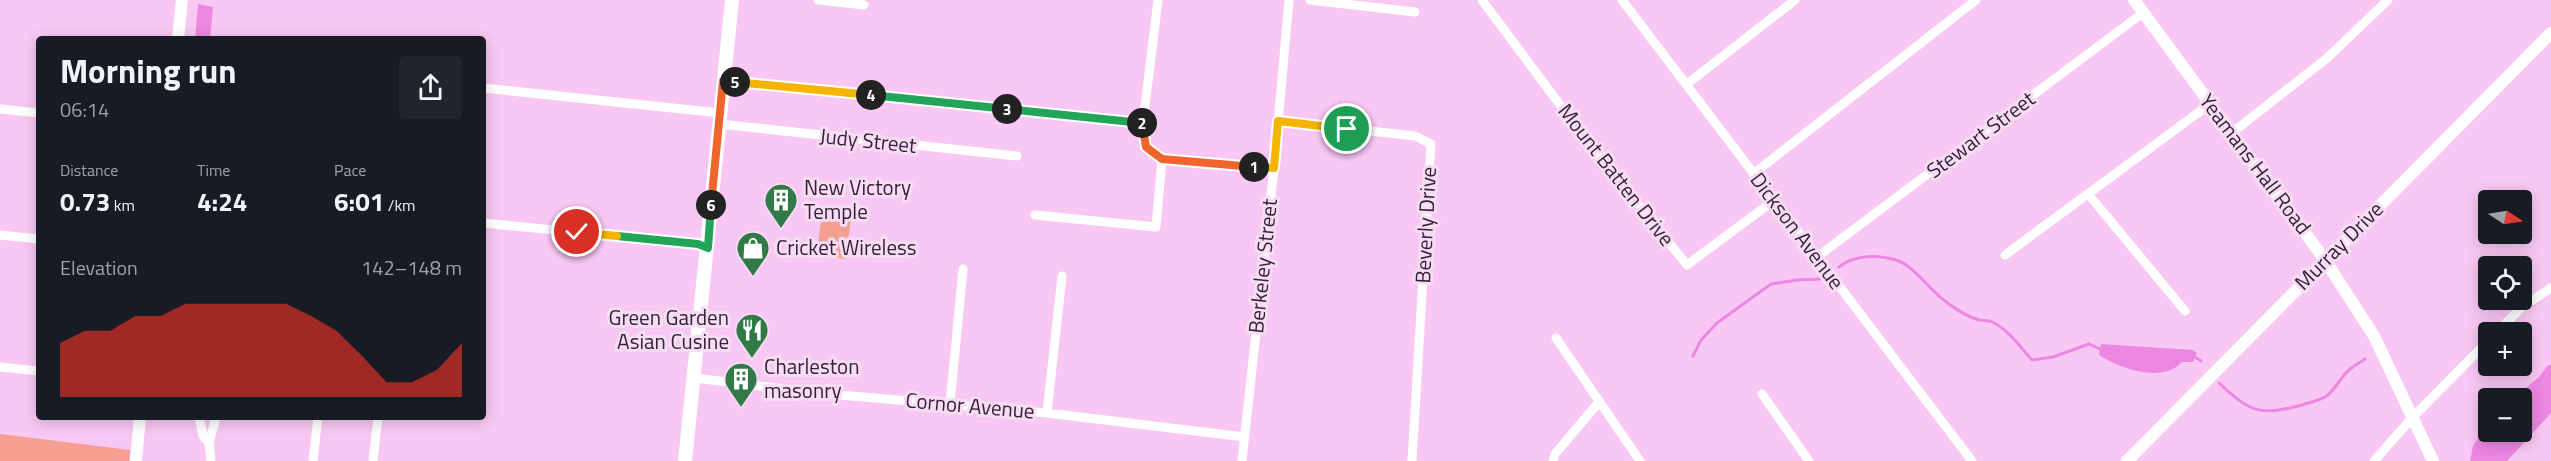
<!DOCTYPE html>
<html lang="en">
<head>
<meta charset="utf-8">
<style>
	body { margin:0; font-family:"Titillium Web",sans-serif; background:#20242c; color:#f1f3f6; height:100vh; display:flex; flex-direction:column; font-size:22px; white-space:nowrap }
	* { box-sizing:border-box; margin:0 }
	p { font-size:20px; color:#9ea1a6 }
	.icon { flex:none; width:33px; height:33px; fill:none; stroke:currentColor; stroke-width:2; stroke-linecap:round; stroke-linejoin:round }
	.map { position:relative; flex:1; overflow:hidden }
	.sheet { position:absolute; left:36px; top:36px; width:450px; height:384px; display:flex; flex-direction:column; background:#171b24; border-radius:6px; box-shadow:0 3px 15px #0003 }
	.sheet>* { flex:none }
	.needle { width:39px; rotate:102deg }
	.buttons { position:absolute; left:2478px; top:190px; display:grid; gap:12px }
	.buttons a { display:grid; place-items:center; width:54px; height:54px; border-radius:6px; background:#171b24; box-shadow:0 3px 15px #0003; font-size:30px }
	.pin { position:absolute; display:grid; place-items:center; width:51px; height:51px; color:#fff; margin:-26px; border:3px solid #fff; border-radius:50%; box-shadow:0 2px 6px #0007 }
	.km { position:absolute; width:30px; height:30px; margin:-15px; border-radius:50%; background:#222; color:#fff; font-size:16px; line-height:30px; text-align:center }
	.round { display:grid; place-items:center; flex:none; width:63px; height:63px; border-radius:6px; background:#20242c }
	.overview { display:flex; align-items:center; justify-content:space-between; height:102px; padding:0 24px }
	h1 { font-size:33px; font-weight:700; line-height:45px }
	.stats { display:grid; grid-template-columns:repeat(3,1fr); gap:9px; height:102px; padding:6px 24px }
	.stats div { display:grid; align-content:center }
	.stats b { font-size:26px; font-weight:700 }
	.stats small { font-size:16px; font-weight:400 }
	.stats p { font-size:16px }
	.chart { height:168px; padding:12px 24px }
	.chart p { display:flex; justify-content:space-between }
	.chart svg { width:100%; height:108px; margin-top:6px; fill:#d93025; opacity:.7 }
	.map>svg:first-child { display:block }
	.green { fill:#f49f8f }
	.water { fill:#ec87e2 }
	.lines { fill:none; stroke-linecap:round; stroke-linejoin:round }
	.stream { stroke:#ec87e2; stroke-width:3 }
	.minor { stroke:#fff; stroke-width:9 }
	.tertiary { stroke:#fff; stroke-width:12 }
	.secondary { stroke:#fff; stroke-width:14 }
	.split-1-casing { stroke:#fff; stroke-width:12 }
	.split-2-casing { stroke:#fff; stroke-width:12 }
	.split-3-casing { stroke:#fff; stroke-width:12 }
	.split-4-casing { stroke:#fff; stroke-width:12 }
	.split-5-casing { stroke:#fff; stroke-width:12 }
	.split-6-casing { stroke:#fff; stroke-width:12 }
	.split-7-casing { stroke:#fff; stroke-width:12 }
	.split-8-casing { stroke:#fff; stroke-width:12 }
	.split-1 { stroke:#f5b400; stroke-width:8 }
	.split-2 { stroke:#f0652b; stroke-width:8 }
	.split-3 { stroke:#22a559; stroke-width:8 }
	.split-4 { stroke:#22a559; stroke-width:8 }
	.split-5 { stroke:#f5b400; stroke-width:8 }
	.split-6 { stroke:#f0652b; stroke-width:8 }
	.split-7 { stroke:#22a559; stroke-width:8 }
	.split-8 { stroke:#f5b400; stroke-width:8 }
	.labels { text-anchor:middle; stroke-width:6; stroke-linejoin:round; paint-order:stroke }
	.street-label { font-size:21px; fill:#361f34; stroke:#f7ddf4 }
	.poi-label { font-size:21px; fill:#361f34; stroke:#f7ddf4; text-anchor:start }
</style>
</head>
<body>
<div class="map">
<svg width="2551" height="461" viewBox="0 0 2551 461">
	<rect width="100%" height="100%" fill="#f9c7f3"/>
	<path class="green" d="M 828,205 L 852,209 L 846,259 L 817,255 L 822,211 Z
		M 0,434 L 130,450 L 129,461 L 0,461 Z"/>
	<path class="water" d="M 198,4 L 213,7 L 210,39 L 195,39 Z
		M 2101,344 L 2192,350 L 2197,353 L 2193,362 L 2182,362 C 2162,384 2119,368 2099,355 Z
		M 2548,365 L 2551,365 L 2551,413 L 2507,461 L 2470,461 L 2473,446 L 2488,422 L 2488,432 L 2522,432 L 2522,399 L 2513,399 L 2539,377 Z"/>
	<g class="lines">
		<path class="stream" d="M 1839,267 C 1855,254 1878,255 1896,260 C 1912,265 1927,286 1939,296 C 1949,305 1965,316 1979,320 C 1983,321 1988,320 1992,322 C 2008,329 2021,348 2032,360 L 2053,357 L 2089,344 L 2100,349
			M 1693,356 L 1701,340 L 1717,323 L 1771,284 L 1797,280 L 1821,279
			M 2195,357 L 2201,361
			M 2219,383 C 2251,413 2260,416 2302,405 C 2310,402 2322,400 2328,395 C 2335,388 2340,380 2346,373 C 2351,367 2359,363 2365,359"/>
		<path class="minor" d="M 818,0 L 864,5
			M 1158,0 L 1143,123 L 1146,147 L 1162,159 L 1274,168
			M 1310,0 L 1415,12
			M 1482,0 L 1581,133 L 1687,265 L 1773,201
			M 1622,0 L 1972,461
			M 723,81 L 1143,123
			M 1687,84 L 1795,0
			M 483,88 L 720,113
			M 0,109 L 39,113
			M 1278,121 L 1415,136 L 1431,144 L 1412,461
			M 719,124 L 1017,156
			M 2233,132 L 2326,59 L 2388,0
			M 1753,174 L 1976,0
			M 2089,195 L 2185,311
			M 1035,215 L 1156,227 L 1162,159
			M 483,223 L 698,244 L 708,248
			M 0,235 L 39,239
			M 2005,255 L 2210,104
			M 1817,257 L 2144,12
			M 2496,333 L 2523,306 L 2551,288
			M 1556,338 L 1640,461
			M 0,367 L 39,371
			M 695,378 L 817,393 L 1047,413 L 1245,437
			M 1762,394 L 1809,461
			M 950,404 L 963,269
			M 1047,413 L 1062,276
			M 199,417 L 203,436 L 209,443
			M 211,461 L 209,443 L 216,417
			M 313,461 L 318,417
			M 373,461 L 378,417
			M 1242,461 L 1274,168 L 1289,0
			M 1553,461 L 1555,454 L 1599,402
			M 2374,461 L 2412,418 L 2488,341"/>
		<path class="tertiary" d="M 2134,0 L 2325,260 L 2374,336 L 2433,461
			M 178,39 L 182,0
			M 136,461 L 140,417
			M 2127,461 L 2551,33"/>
		<path class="secondary" d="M 685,461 L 732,0"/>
	</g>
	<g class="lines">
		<defs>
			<path id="split-1" d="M 1254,167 L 1274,168 L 1278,121 L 1347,129"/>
			<path id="split-2" d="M 1142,123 L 1146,147 L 1162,159 L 1254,167"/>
			<path id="split-3" d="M 1007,109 L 1142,123"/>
			<path id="split-4" d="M 871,95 L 1007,109"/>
			<path id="split-5" d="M 735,82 L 871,95"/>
			<path id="split-6" d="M 711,205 L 723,81 L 735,82"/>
			<path id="split-7" d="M 617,236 L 698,244 L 708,248 L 711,205"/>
			<path id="split-8" d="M 577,232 L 617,236"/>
		</defs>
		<use href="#split-1" class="split-1-casing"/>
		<use href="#split-2" class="split-2-casing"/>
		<use href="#split-3" class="split-3-casing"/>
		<use href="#split-4" class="split-4-casing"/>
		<use href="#split-5" class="split-5-casing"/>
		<use href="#split-6" class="split-6-casing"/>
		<use href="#split-7" class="split-7-casing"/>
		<use href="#split-8" class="split-8-casing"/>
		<use href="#split-1" class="split-1"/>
		<use href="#split-2" class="split-2"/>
		<use href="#split-3" class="split-3"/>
		<use href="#split-4" class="split-4"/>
		<use href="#split-5" class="split-5"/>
		<use href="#split-6" class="split-6"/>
		<use href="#split-7" class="split-7"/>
		<use href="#split-8" class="split-8"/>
	</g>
	<defs>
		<symbol id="building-pin" viewBox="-11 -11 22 30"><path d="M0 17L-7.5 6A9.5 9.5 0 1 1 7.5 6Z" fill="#317946" stroke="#f7ddf4"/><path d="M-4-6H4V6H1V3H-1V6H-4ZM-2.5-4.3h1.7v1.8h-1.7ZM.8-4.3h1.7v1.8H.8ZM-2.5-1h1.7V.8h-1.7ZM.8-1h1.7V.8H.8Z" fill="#fff"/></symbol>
		<symbol id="shop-pin" viewBox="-11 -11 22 30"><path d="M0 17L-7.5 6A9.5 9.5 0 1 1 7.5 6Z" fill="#317946" stroke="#f7ddf4"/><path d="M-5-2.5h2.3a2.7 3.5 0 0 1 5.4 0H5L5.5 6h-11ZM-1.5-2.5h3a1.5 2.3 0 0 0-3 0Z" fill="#fff"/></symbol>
		<symbol id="restaurant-pin" viewBox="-11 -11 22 30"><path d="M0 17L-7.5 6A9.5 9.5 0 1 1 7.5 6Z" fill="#317946" stroke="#f7ddf4"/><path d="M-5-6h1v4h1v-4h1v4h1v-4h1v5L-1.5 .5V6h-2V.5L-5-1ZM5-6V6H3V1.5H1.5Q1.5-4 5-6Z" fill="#fff"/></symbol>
	</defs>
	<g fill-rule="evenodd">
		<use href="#building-pin" x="762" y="181" width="38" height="52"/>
		<use href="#shop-pin" x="734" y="229" width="38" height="52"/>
		<use href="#restaurant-pin" x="733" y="311" width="38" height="52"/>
		<use href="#building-pin" x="722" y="360" width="38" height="52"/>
	</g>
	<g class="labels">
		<g class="street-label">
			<text transform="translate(1981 135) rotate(-37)" y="7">Stewart Street</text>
			<text transform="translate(868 141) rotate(6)" y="7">Judy Street</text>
			<text transform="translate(2255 164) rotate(53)" y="7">Yeamans Hall Road</text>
			<text transform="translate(1616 175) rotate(52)" y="7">Mount Batten Drive</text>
			<text transform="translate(1426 225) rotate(-87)" y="7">Beverly Drive</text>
			<text transform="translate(1797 231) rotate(53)" y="7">Dickson Avenue</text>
			<text transform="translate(2339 246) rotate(-45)" y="7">Murray Drive</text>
			<text transform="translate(1263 266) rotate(-84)" y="7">Berkeley Street</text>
			<text transform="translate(970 406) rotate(5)" y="7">Cornor Avenue</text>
		</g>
		<g class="poi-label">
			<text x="804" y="195">New Victory<tspan x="804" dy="24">Temple</tspan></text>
			<text x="776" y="255">Cricket Wireless</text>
			<text x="729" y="325" text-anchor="end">Green Garden<tspan x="729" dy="24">Asian Cusine</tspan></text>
			<text x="764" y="374">Charleston<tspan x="764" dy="24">masonry</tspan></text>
		</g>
	</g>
</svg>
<div class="buttons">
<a><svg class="needle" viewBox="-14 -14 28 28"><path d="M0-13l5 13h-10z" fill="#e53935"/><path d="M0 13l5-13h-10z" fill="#9ea1a6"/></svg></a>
<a><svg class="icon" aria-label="locate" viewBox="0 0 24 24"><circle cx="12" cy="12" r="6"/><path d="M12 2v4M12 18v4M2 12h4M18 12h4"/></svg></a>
<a>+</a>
<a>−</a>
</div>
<div class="pin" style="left:1347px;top:129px;background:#1e9e55"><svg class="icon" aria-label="arrive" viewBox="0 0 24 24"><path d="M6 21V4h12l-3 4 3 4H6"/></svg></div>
<div class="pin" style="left:577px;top:232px;background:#d93025"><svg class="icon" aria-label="check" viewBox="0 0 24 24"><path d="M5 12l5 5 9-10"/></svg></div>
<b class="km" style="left:1254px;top:167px">1</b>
<b class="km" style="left:1142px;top:123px">2</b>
<b class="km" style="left:1007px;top:109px">3</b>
<b class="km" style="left:871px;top:95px">4</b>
<b class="km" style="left:735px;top:82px">5</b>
<b class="km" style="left:711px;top:205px">6</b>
<section class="sheet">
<div class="overview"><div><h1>Morning run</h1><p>06:14</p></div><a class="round"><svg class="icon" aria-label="share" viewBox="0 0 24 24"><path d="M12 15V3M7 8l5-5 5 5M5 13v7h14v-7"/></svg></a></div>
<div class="stats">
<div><p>Distance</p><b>0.73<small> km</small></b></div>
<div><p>Time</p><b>4:24</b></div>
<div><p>Pace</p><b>6:01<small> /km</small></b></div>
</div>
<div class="chart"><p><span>Elevation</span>142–148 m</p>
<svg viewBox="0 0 160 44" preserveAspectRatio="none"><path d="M0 44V22L10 17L20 17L30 11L40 11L50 6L60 6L70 6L80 6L90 6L100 11L110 17L120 27L130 38L140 38L150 33L160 22V44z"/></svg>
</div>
</section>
</div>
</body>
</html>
